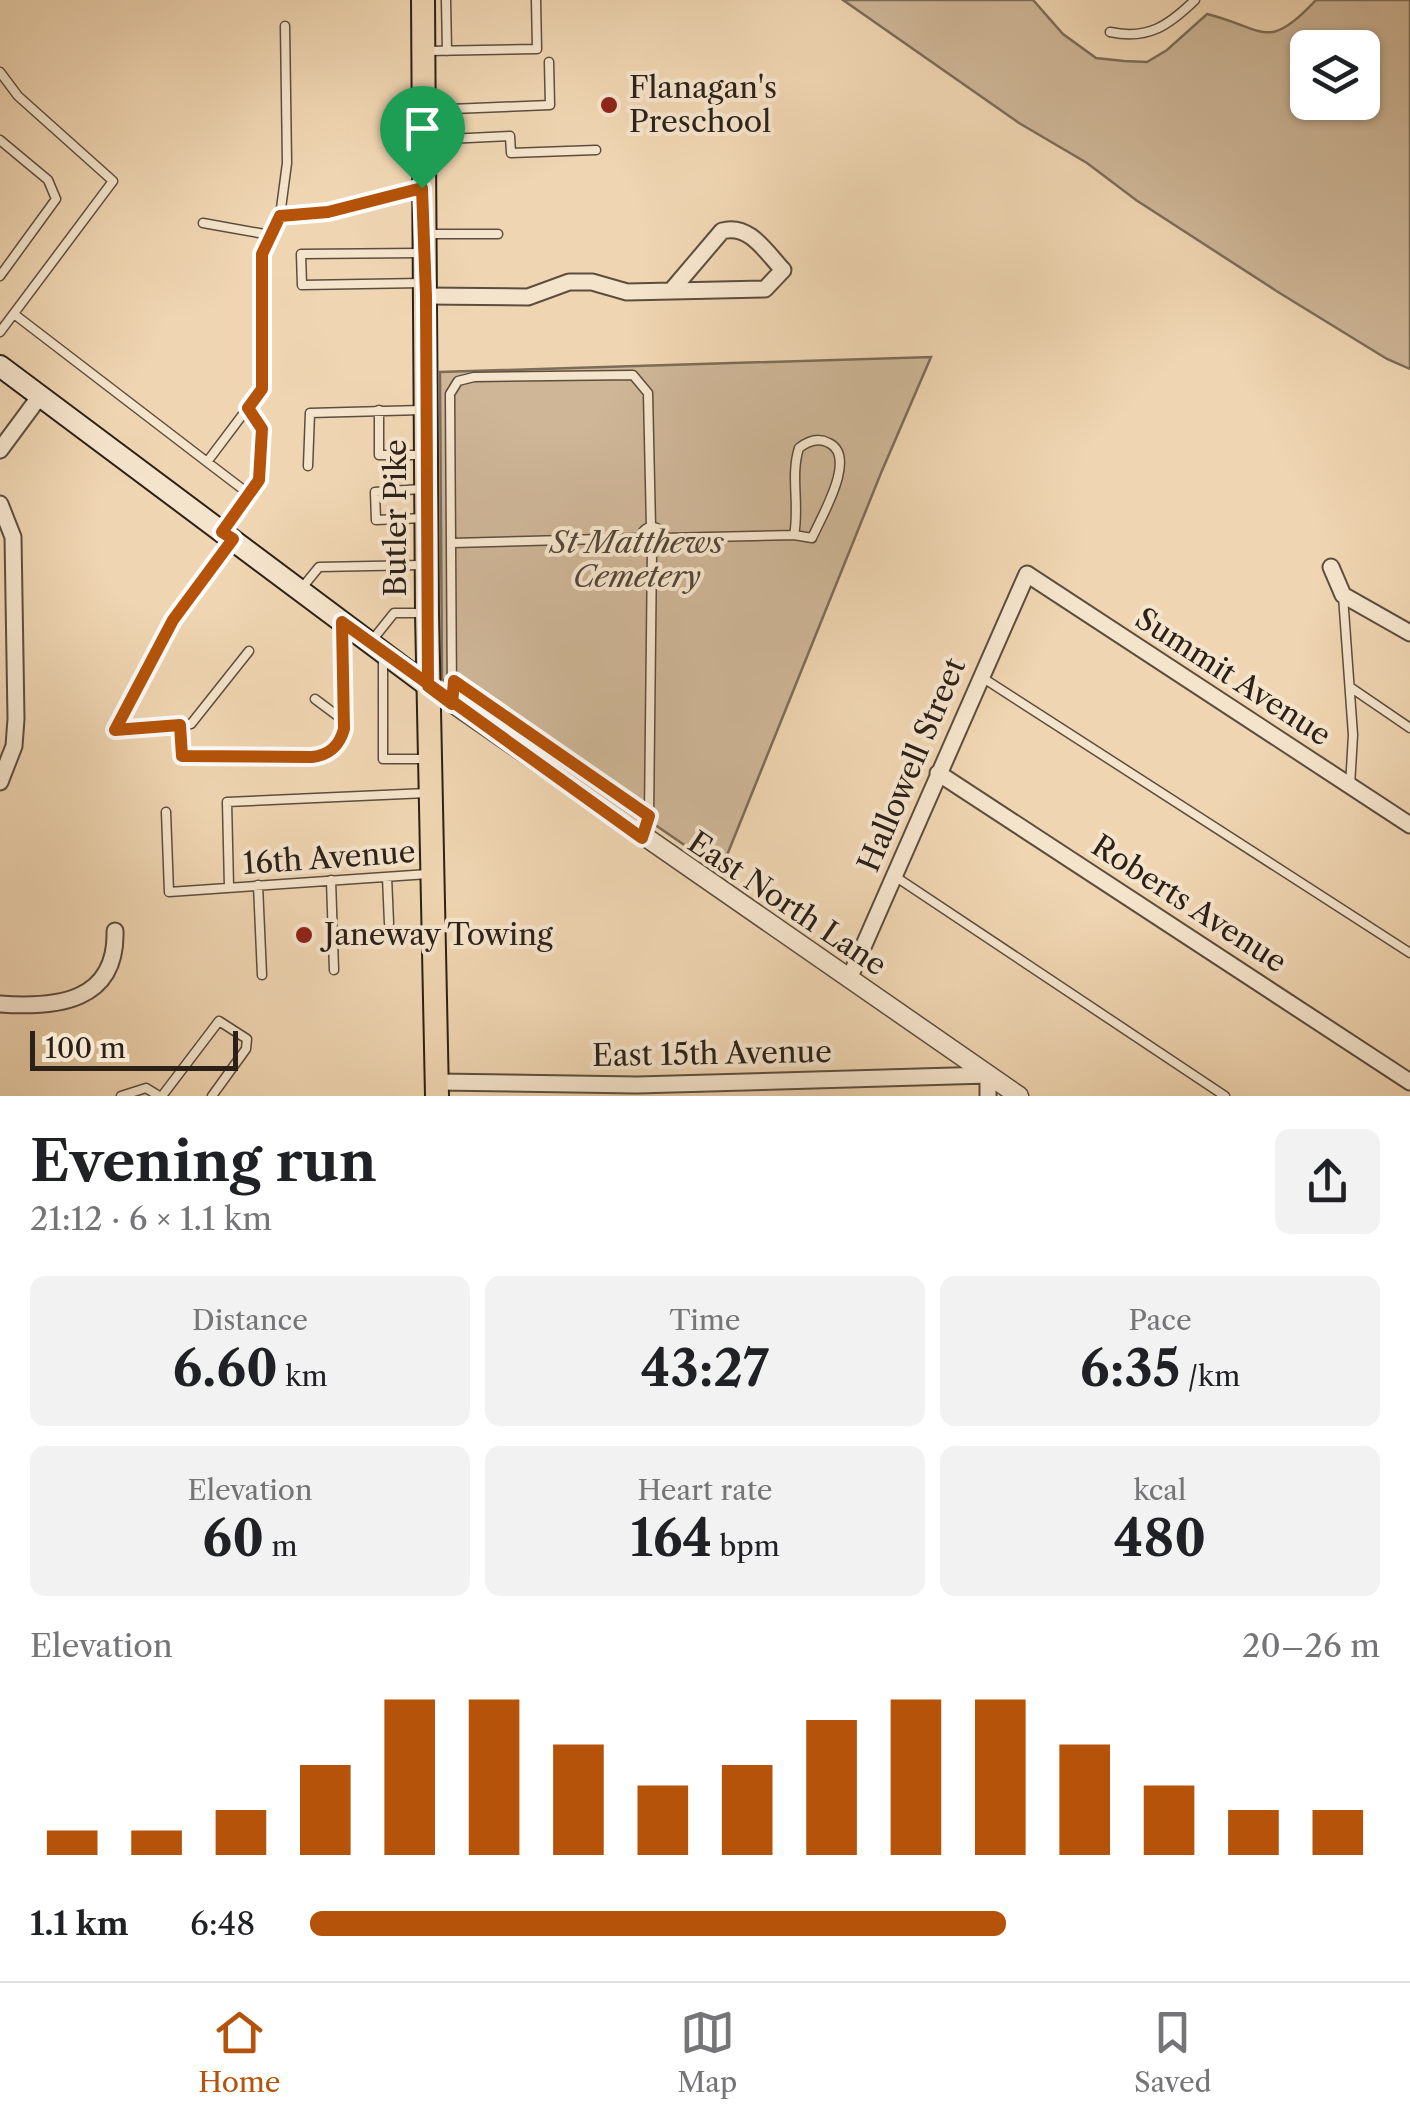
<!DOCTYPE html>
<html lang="en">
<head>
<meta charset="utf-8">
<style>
	body { margin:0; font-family:"Libre Caslon Text",serif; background:#f2f2f2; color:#202124; height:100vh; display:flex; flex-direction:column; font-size:38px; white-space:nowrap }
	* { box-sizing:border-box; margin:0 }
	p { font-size:32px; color:#757577 }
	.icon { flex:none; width:55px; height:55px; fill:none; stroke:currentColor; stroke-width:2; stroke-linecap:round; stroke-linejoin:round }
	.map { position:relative; height:1096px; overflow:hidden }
	.side { display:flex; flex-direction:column; background:#fff; flex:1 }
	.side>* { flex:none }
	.controls { position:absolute; left:1290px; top:30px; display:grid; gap:20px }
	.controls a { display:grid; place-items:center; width:90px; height:90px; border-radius:15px; background:#fff; box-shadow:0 2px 8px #0004; font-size:50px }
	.scale { position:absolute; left:30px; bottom:25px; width:208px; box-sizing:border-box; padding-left:10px; border:5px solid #2b2119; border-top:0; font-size:28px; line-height:35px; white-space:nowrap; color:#2b2119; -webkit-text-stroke:8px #f5e4cc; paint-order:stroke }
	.pin { position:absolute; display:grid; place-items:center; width:85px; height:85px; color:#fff; margin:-102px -42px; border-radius:50% 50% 50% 0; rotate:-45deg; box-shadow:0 0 10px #0007 }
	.pin .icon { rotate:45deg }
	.round { display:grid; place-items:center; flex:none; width:105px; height:105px; border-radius:15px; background:#f2f2f2 }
	.headline { display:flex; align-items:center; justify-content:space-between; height:170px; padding:0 30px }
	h1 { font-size:55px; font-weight:800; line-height:75px }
	.metrics { display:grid; grid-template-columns:repeat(3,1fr); gap:15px; height:170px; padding:10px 30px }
	.metrics div { display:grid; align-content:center; border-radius:15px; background:#f2f2f2; text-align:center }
	.metrics b { font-size:50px; font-weight:800 }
	.metrics small { font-size:28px; font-weight:400 }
	.metrics p { font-size:28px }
	.chart { height:280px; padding:20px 30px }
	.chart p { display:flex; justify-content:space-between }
	.chart svg { width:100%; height:180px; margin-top:10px; stroke:#b45309; stroke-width:6 }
	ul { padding:0 30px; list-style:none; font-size:32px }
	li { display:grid; grid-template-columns:160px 120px 1fr; align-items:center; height:75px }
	li i { height:25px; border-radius:12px; background:#b45309 }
	.tabs { display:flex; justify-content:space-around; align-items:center; height:140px; border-top:2px solid #e0e0e0; background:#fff; font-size:28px; color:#757577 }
	.tabs a { display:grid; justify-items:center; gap:5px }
	.tabs .active { color:#b45309 }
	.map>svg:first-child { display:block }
	.green { fill:#ceb697; stroke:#7c6c58; stroke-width:2.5; fill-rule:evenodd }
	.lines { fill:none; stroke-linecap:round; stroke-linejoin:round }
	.service-casing { stroke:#5c4e3f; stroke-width:11 }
	.minor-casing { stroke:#5c4e3f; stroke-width:19 }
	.tertiary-casing { stroke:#5c4e3f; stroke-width:21 }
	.secondary-casing { stroke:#2b2119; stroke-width:24 }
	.primary-casing { stroke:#2b2119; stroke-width:26 }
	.service { stroke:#f5e4cc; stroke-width:8 }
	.minor { stroke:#f5e4cc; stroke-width:15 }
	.tertiary { stroke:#f5e4cc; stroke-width:18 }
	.secondary { stroke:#f5e4cc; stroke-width:20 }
	.primary { stroke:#efd5b1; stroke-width:22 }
	.route-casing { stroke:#fff; stroke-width:20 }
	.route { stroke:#b45309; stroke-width:12 }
	.poi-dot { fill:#8f2418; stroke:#f5e4cc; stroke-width:4 }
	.labels { text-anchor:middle; stroke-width:8; stroke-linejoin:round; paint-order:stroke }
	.poi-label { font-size:30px; fill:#2b2119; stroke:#f5e4cc; text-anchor:start }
	.street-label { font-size:30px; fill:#2b2119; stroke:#f5e4cc }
	.park-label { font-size:30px; font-style:italic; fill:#544638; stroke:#f5e4cc }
</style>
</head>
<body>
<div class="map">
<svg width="1410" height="1096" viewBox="0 0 1410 1096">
	<rect width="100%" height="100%" fill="#efd5b1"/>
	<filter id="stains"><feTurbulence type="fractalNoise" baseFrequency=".002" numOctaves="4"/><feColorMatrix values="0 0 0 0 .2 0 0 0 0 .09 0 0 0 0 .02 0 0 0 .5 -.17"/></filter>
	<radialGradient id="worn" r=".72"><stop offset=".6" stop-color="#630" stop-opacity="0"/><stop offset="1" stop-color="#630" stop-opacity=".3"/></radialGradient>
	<path class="green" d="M 843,0 L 1033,0 L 1063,34 L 1096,58 L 1124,61 L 1147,62 L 1167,50 L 1207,14 C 1264,28 1267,53 1316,0 L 1410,0 L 1410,369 L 1387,359 L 1278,292 L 1136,200 L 1087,163 L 1019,123 ZM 1308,48 L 1362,48 L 1362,102 L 1308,102 Z
		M 931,357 L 881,473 L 721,870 L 442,679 L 440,372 Z"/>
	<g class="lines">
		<defs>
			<path id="service" d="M 446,0 L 447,51
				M 1110,32 C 1148,40 1168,26 1195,0
				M 427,51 L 537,49 L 536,0
				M 0,72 L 18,96 L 113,181 L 0,332
				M 427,110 L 550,105 L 549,62
				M 0,140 L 48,180 L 56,199 L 0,276
				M 427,140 L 510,136 L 511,153 L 596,150
				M 280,216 L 287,163 L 285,26
				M 203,223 L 270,235
				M 428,234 L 498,234
				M 420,253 L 301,254 L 302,285 L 422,283
				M 14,314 L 207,462 L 262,389 L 262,254 L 280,216 L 327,212 L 422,187
				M 379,410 L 379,455 L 424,455
				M 207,462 L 249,494 L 259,479 L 261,429 L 248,408
				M 308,466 L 310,413 L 422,410
				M 421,489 L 375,492 L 376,520 L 424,518
				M641 538a11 11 0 1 1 22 0a11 11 0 1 1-22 0Z
				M 222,531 L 249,494
				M 663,538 L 794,535 L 812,538 C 821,517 858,457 829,443 C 818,437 808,441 799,448 C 790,476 800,506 794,535
				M 231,541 L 173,620 L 115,729 L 191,724 L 249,651
				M 452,543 L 641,538
				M 301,589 L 319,567 L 422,565
				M 1343,596 L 1353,735 L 1350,786
				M 342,624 L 343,720
				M 370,643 L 394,613 L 422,613
				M 383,656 L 383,759 L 425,759
				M 980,676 L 1410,953
				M 454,681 L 649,816
				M 1350,687 L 1410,728
				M 452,699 L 450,394 L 458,381 L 474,377 L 633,375 L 648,393 L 651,527
				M 180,725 L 181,756 L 321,756 C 337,749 344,738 343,720 L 315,699
				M 166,812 L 169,892 L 428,874
				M 644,834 L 649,816 L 652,549
				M 387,877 L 389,923
				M 896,877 L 1225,1096
				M 331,880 L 334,970
				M 258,885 L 262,975
				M 229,887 L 227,802 L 427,793
				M 121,1096 L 146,1088 L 159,1096
				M 162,1096 L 219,1021 L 247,1039 L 246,1049 L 212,1096"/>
			<path id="minor" d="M 425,296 L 528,297 L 569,282 L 592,282 L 627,292 L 765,289 L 783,270 C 766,252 749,223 722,231 L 671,291
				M 0,450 L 40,396
				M 0,504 L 13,537 L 16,719 L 14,746 L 0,782
				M 1331,567 L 1343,595 L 1410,633
				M 938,773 L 1410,1082
				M 849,979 L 1027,574 L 1410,825
				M 0,1004 C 57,1008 117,1002 115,931
				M 437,1082 L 637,1085 L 988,1075 L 988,1096"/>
			<path id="tertiary" d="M 428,686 L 1019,1096"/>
			<path id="secondary" d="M 0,366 L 428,686"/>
			<path id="primary" d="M 423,0 L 427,613 L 437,1096"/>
		</defs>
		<use href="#service" class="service-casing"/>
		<use href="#minor" class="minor-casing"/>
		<use href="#tertiary" class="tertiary-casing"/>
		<use href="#secondary" class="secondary-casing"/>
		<use href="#primary" class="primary-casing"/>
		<use href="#service" class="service"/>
		<use href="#minor" class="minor"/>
		<use href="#tertiary" class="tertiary"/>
		<use href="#secondary" class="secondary"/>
		<use href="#primary" class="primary"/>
	</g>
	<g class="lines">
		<defs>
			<path id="route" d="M 422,188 L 328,212 L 280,216 L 262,254 L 262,389 L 248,408 L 262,429 L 259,480 L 222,532 L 233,539 L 173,620 L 115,730 L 180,725 L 182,756 L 312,757 C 329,755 339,747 344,729 L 342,622 L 642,838 L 649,816 L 454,681 L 452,704 L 428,686 L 426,296 L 422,188"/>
		</defs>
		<use href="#route" class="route-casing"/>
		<use href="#route" class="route"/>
	</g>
	<g class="poi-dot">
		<circle cx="609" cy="105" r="10"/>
		<circle cx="304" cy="935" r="10"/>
	</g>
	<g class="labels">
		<g class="poi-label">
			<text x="629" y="98">Flanagan's<tspan x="629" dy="34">Preschool</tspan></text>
			<text x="324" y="945">Janeway Towing</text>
		</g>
		<g class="street-label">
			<text transform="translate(396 518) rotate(-90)" y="10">Butler Pike</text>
			<text transform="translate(1233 677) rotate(33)" y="10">Summit Avenue</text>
			<text transform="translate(912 765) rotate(-67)" y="10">Hallowell Street</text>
			<text transform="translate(329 858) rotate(-4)" y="10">16th Avenue</text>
			<text transform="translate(787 904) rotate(34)" y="10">East North Lane</text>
			<text transform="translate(1189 904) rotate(33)" y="10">Roberts Avenue</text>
			<text transform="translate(712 1054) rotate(-1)" y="10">East 15th Avenue</text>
		</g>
		<g class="park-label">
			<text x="637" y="553">St Matthews<tspan x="637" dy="34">Cemetery</tspan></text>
		</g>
	</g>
	<rect width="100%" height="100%" filter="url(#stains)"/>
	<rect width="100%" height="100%" fill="url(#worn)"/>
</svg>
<div class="controls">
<a><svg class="icon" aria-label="layers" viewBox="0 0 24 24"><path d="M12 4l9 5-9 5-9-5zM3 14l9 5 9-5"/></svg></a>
</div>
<div class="scale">100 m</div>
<div class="pin" style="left:422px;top:188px;background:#1e9e55"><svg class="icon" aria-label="arrive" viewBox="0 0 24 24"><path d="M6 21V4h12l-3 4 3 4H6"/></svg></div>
</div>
<section class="side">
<div class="headline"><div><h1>Evening run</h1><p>21:12 · 6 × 1.1 km</p></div><a class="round"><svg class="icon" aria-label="share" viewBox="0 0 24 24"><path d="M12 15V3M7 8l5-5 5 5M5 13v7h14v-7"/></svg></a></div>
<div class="metrics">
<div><p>Distance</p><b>6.60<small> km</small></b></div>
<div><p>Time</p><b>43:27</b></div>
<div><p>Pace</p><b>6:35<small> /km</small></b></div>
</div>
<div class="metrics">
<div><p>Elevation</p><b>60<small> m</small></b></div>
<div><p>Heart rate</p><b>164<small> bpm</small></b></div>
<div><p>kcal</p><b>480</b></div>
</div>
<div class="chart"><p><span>Elevation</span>20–26 m</p>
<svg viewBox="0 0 160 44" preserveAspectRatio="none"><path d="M5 44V38M15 44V38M25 44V33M35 44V22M45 44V6M55 44V6M65 44V17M75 44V27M85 44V22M95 44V11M105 44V6M115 44V6M125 44V17M135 44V27M145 44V33M155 44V33"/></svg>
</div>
<ul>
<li><b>1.1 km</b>6:48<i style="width:65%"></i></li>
</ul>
</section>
<nav class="tabs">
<a class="active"><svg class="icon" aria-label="home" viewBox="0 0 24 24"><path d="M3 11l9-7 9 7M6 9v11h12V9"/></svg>Home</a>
<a><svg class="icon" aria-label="map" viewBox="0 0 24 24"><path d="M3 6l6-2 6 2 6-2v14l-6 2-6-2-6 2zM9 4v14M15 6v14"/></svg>Map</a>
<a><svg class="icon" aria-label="saved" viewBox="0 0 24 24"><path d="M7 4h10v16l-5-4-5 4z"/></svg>Saved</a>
</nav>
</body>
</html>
